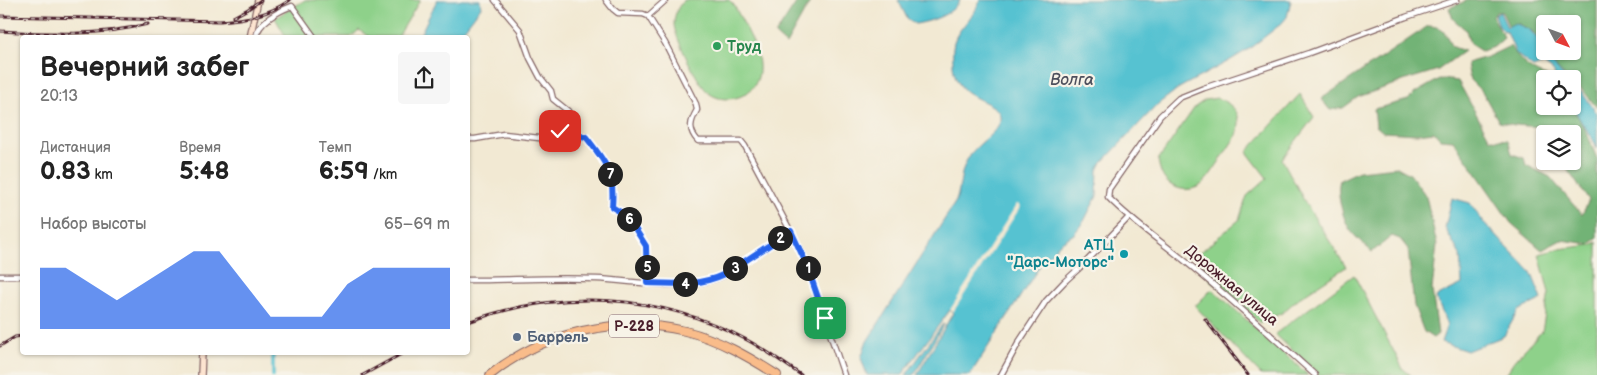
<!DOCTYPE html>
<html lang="ru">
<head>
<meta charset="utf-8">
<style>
	body { margin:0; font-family:"Balsamiq Sans",sans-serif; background:#f6f6f6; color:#222; height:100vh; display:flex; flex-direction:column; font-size:19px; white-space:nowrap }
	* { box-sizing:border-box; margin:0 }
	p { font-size:16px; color:#767676 }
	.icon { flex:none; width:28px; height:28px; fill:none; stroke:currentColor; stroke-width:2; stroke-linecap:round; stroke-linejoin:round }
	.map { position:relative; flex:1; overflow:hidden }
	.side { position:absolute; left:20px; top:35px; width:450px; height:320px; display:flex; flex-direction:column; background:#fff; border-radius:5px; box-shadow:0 1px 4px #0004 }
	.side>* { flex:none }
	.needle { width:32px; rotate:131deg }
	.controls { position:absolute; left:1536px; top:15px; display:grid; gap:10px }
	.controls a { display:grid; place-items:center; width:45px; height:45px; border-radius:5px; background:#fff; box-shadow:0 1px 4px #0004; font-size:25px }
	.pin { position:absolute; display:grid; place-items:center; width:42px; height:42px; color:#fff; margin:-21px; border-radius:10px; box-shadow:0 2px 8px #0006 }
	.km { position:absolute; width:25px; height:25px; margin:-12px; border-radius:50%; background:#222; color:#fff; font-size:14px; line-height:25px; text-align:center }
	.round { display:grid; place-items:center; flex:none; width:52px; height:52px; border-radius:5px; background:#f6f6f6 }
	.overview { display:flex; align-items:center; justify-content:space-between; height:85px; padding:0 20px }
	h1 { font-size:28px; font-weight:700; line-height:38px }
	.stats { display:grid; grid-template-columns:repeat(3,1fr); gap:8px; height:85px; padding:5px 20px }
	.stats div { display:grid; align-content:center }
	.stats b { font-size:25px; font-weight:700 }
	.stats small { font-size:14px; font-weight:400 }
	.stats p { font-size:14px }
	.chart { height:140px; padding:10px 20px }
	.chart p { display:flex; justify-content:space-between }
	.chart svg { width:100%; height:90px; margin-top:5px; fill:#2563eb; opacity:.7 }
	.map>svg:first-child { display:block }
	.green { fill:#8ed18a; stroke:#6c785a }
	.forest { fill:#72b376; stroke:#5e6950 }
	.water { fill:#57c2d1; stroke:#50707e }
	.pier { fill:#f2e9d3 }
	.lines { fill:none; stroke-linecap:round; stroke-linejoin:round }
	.canal { stroke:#57c2d1; stroke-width:4 }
	.street-casing { stroke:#856666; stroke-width:7 }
	.secondary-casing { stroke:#856666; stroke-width:8 }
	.highway-casing { stroke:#856666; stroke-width:10 }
	.street { stroke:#fff; stroke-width:4.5 }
	.secondary { stroke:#fde4d0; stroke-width:5.5 }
	.highway { stroke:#f9bc8a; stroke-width:8 }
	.rail-casing { stroke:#4a1f2b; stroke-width:3 }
	.rail { stroke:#f7f3e8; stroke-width:1; stroke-dasharray:4; stroke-linecap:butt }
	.route-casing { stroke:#fff; stroke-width:10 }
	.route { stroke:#2563eb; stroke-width:6 }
	.leisure-dot { fill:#2e9e5b; stroke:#f7f3e8; stroke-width:2 }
	.culture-dot { fill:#0f9aa8; stroke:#f7f3e8; stroke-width:2 }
	.service-dot { fill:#5c6f8a; stroke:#f7f3e8; stroke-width:2 }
	.labels { text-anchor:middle; stroke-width:4.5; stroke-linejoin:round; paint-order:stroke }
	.shield { fill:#f7f3e8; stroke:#7e5f64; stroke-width:1 }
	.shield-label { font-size:14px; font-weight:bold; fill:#4a1f2b }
	.leisure-label { font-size:15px; font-weight:bold; fill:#27864d; stroke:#f7f3e8; text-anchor:start }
	.culture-label { font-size:15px; font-weight:bold; fill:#0d838f; stroke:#f7f3e8; text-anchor:end }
	.street-label { font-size:15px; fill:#4a1f2b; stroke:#f7f3e8 }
	.service-label { font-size:15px; font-weight:bold; fill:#4e5e75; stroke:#f7f3e8; text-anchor:start }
	.water-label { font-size:16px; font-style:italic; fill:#4e505d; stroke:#f7f3e8 }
</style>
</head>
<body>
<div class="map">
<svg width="1597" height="375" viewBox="0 0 1597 375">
	<rect width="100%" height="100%" fill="#f7f3e8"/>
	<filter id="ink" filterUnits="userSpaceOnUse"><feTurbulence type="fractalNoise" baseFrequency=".02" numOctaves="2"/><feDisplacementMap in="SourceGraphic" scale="10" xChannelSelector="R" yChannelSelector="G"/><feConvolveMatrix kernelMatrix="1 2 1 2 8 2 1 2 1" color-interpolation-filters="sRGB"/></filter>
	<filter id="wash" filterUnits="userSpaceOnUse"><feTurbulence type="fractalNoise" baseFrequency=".0096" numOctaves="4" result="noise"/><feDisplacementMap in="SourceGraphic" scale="20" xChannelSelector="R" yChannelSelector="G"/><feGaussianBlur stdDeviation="1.12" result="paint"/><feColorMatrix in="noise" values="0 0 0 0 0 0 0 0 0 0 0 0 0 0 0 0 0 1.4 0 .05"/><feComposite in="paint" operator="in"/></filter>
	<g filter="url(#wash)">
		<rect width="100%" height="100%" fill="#f2e9d3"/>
		<path class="green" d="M 305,0 L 420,0 L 398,37 L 369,37 L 359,30 L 351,37 L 286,37 L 275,18 Z
			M 684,0 L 729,0 L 734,5 C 745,28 770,62 754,86 C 750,91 745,95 739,97 C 729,100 719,100 710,94 C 699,87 674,36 674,24 C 674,15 678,6 684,0 Z
			M 1300,94 L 1314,117 L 1282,159 L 1306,204 L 1346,267 L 1299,298 L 1282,313 L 1260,323 L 1211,281 L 1197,255 L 1239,220 L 1247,196 L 1267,178 L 1247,152 Z
			M 1217,98 C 1235,105 1243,115 1237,135 C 1230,144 1209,180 1201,185 C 1193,190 1184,191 1175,187 C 1163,182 1160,172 1158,160 L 1195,107 L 1205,100 Z
			M 1597,242 L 1597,375 L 1506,375 L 1513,362 L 1542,331 L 1549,293 L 1539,254 L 1559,249 L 1591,245 Z
			M 1354,275 L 1403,369 L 1411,375 L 1318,375 L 1275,334 Z
			M 1212,289 L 1308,375 L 1261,375 L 1195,306 Z"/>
		<path class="forest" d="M 798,0 L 811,0 L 786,45 L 775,35 Z
			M 1468,0 L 1597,0 L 1597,108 L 1586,94 L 1573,82 L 1572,79 L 1568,79 C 1560,72 1550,62 1547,51 L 1572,51 L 1572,24 L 1545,24 L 1545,45 L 1532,31 L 1517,23 L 1509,27 L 1502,12 L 1496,12 L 1493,17 L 1504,38 L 1494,47 L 1481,51 L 1470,44 L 1466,30 L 1453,19 L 1449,8 Z
			M 1428,26 C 1443,26 1446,33 1451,46 L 1464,51 L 1438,70 L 1409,79 L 1358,97 L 1343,108 L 1330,110 L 1321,99 Z
			M 1510,46 C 1517,57 1524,65 1536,72 C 1541,75 1547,75 1551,79 L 1545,79 L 1545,106 L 1572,106 L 1587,133 L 1597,159 L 1597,238 L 1590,244 L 1561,240 L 1542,250 L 1511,223 L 1453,140 L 1440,139 L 1434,132 L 1417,134 L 1383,132 L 1376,126 L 1374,109 L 1408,100 L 1415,93 L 1440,79 L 1458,81 L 1490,139 L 1508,140 L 1512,154 L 1524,158 L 1526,165 L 1550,177 L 1582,215 L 1589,200 L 1561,161 L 1572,161 L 1572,134 L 1545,134 L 1545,143 L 1540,127 L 1515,125 L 1499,122 L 1483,93 L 1470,80 L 1467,63 L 1487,57 Z
			M 1397,167 L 1410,174 L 1426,196 L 1437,245 L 1432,290 L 1438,334 L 1433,338 L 1424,332 L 1414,306 L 1408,249 L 1400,239 L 1392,236 L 1372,252 C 1364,244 1352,235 1348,226 C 1342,216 1336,190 1340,180 L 1359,171 Z"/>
		<path class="water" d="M 437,0 L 480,0 L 481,7 L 458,37 L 419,37 Z
			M 898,0 L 960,0 C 953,15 929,22 915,24 L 907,18 Z
			M 980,0 L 1291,0 L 1287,17 L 1281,24 L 1249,49 L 1229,61 L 1179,88 L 1158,104 L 1101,164 L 1098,170 L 1097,196 L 1084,221 L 1074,234 L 1060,243 L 1041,264 L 970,375 L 917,375 L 953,313 L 950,310 L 902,375 L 867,375 L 861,358 L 866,343 L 956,201 C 962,184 959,171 970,155 C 977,144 998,132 1000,121 C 1004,97 956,106 953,65 C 953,58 952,49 954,42 C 959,26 976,16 980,0 Z
			M 1500,12 L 1507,27 L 1515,23 L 1530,30 L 1542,44 L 1546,57 L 1566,79 L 1555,79 L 1554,72 L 1544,64 L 1533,67 L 1516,54 L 1507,32 L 1504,32 L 1499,26 L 1495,15 Z
			M 1572,85 L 1583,94 L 1597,113 L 1597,148 C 1591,133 1578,121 1573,105 C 1571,99 1572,91 1572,85 Z
			M 1452,198 L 1470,203 L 1484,223 L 1531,272 L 1542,299 L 1518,311 L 1504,336 L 1467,351 L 1441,342 L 1447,325 L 1436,297 L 1462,284 L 1460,255 L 1445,228 Z
			M 944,324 L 914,375 L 906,375 L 942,325 Z"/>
		<path class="pier" d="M 1017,204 L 1021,206 L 953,312 L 950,310 Z"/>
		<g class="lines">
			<path class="canal" d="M 273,375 L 273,352"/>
		</g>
	</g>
	<g filter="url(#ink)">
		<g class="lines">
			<defs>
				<path id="street" d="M 495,0 L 520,30 L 530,58 L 540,77 L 551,91 L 553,99 L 568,111 L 561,131 L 586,137 C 606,163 615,172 612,207 L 627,216 L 646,246 L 647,283
					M 606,0 L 613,9 L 618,13 L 643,14 L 648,16 L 665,43 L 696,104 L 697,110 C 690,122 688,130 698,141 L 741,141 L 745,146 L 799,247 L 806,263 L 844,375
					M 648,16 L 666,0
					M 256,38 C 257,22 279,11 292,6 L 315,38
					M 468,139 L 475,139 L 504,134 L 548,139 L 561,131
					M 0,276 L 22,276
					M 468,280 C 510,280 554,277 597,279 C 639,281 686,293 725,275 L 791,231
					M 1001,375 L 1019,342 L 1046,301 L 1064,282 L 1086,262 L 1129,217
					M 1315,375 C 1272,336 1229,297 1185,261 C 1159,240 1131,221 1108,197 L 1109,189 L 1160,116 L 1179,98 L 1204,88 L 1309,53 L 1406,17 L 1457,0"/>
				<path id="secondary" d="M 250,38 L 258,0
					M 201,375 L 202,352"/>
				<path id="highway" d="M 490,375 C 543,332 619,315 685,331 C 718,339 749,357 777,375"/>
			</defs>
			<use href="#street" class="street-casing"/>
			<use href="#secondary" class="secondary-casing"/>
			<use href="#highway" class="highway-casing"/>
			<use href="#street" class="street"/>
			<use href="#secondary" class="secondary"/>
			<use href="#highway" class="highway"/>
			<defs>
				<path id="rail" d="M 0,16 L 220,21 C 246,19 269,15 290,0
					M 233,17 L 248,9 L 261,0
					M 0,31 C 50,34 100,36 148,24
					M 1205,319 L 1248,375
					M 468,322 C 559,288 660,293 747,340 C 766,350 783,363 801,375
					M 0,346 L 15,337 L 22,336
					M 363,375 L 405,352"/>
			</defs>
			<use href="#rail" class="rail-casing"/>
			<use href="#rail" class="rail"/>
		</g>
	</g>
	<g class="lines" filter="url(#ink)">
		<defs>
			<path id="route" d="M 560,131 L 586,137 C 606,163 615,172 612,207 L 627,216 L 646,246 L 647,283 C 674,284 700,286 725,274 L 791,231 L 806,263 L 825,318"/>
		</defs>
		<use href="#route" class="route-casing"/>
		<use href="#route" class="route"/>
	</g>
	<circle class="leisure-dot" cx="717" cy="46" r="5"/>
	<circle class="culture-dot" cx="1124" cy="254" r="5"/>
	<circle class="service-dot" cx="517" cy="337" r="5"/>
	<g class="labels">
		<rect class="shield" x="609" y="314.5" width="50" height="23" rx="4"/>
		<g class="shield-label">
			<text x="634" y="331">Р-228</text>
		</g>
		<g class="leisure-label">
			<text x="727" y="51">Труд</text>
		</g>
		<g class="culture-label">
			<text x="1114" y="250">АТЦ<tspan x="1114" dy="17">"Дарс-Моторс"</tspan></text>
		</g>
		<g class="street-label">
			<text transform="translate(1232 285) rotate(40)" y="5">Дорожная улица</text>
		</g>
		<g class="service-label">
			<text x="527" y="342">Баррель</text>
		</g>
		<g class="water-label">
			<text x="1072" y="85">Волга</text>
		</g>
	</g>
</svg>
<div class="controls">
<a><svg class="needle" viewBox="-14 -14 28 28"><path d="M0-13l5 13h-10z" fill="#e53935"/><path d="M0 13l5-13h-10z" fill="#767676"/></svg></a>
<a><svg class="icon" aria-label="locate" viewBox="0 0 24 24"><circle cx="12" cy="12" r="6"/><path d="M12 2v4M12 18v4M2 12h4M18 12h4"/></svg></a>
<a><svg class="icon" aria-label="layers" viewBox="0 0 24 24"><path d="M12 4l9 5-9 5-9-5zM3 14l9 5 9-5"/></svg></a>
</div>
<div class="pin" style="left:825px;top:318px;background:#1e9e55"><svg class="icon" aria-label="arrive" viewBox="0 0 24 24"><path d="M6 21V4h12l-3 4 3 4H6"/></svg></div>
<div class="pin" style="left:560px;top:131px;background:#d93025"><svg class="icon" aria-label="check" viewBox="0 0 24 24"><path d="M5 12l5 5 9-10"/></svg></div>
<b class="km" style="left:808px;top:268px">1</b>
<b class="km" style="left:780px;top:238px">2</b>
<b class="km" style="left:735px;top:268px">3</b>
<b class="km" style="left:685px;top:284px">4</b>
<b class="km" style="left:647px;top:267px">5</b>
<b class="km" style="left:629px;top:219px">6</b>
<b class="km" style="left:610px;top:174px">7</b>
<section class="side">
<div class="overview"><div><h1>Вечерний забег</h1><p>20:13</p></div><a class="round"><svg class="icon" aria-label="share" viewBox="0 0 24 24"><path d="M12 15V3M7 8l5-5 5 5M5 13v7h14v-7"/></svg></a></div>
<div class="stats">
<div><p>Дистанция</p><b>0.83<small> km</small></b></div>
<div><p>Время</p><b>5:48</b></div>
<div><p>Темп</p><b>6:59<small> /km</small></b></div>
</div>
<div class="chart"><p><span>Набор высоты</span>65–69 m</p>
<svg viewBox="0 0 160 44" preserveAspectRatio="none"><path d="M0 44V14L10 14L20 22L30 30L40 22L50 14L60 6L70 6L80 22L90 38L100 38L110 38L120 22L130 14L140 14L150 14L160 14V44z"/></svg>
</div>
</section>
</div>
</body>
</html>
